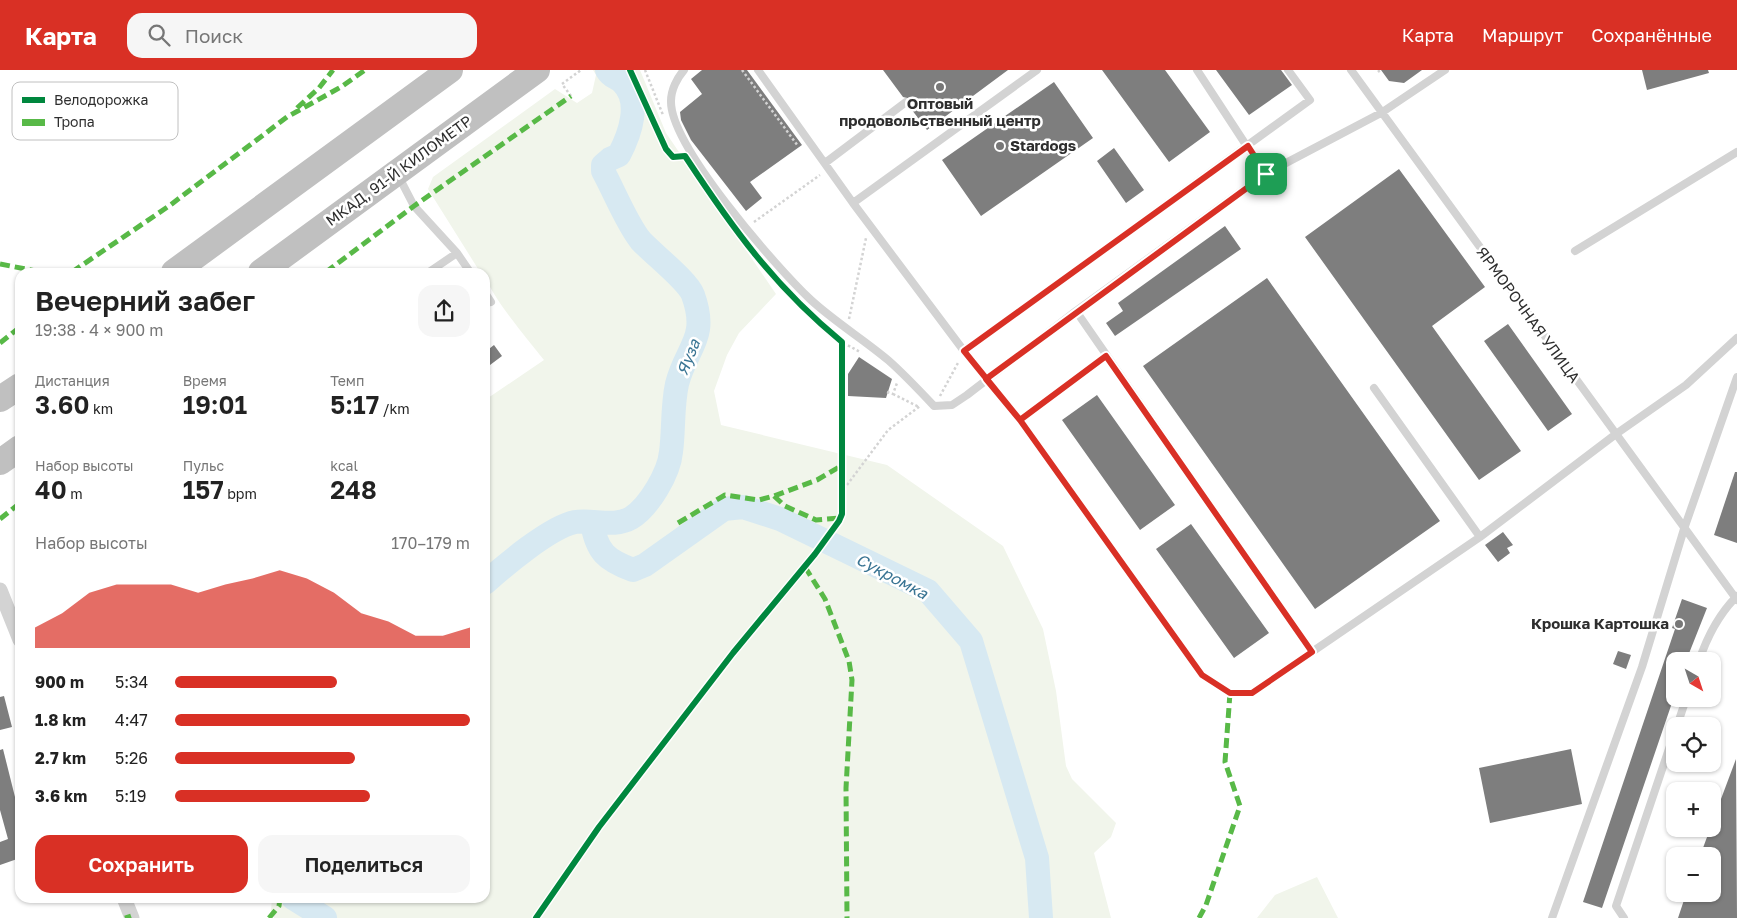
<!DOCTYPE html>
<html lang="ru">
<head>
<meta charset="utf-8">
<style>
	body { margin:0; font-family:"Golos Text",sans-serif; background:#f6f6f6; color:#222; height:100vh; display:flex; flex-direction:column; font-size:19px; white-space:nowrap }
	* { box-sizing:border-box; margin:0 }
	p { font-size:16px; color:#767676 }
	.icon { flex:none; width:28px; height:28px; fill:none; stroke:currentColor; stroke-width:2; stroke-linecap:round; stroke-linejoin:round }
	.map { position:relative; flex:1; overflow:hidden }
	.panel { position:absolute; left:15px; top:198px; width:475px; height:635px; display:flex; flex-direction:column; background:#fff; border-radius:15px; box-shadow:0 1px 4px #0004 }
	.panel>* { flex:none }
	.needle { width:32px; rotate:141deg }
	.tools { position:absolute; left:1666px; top:582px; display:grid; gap:10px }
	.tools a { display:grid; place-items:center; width:55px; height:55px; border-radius:10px; background:#fff; box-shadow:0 1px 4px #0004; font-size:25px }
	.pin { position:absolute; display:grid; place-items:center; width:42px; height:42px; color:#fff; margin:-21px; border-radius:10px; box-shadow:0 2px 8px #0006 }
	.round { display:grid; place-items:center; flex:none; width:52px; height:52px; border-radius:15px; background:#f6f6f6 }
	.headline { display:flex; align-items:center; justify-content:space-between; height:85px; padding:0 20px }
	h1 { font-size:28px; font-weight:600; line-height:38px }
	.metrics { display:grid; grid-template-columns:repeat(3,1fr); gap:8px; height:85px; padding:5px 20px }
	.metrics div { display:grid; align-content:center }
	.metrics b { font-size:25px; font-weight:600 }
	.metrics small { font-size:14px; font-weight:400 }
	.metrics p { font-size:14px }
	.chart { height:140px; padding:10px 20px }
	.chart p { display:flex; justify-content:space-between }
	.chart svg { width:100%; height:90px; margin-top:5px; fill:#d93025; opacity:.7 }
	.action { display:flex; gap:10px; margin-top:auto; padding:10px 20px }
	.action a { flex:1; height:58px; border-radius:15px; background:#d93025; color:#fff; font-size:20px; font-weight:600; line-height:58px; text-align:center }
	.action a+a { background:#f6f6f6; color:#222 }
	ul { padding:0 20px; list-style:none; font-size:16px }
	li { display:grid; grid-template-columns:80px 60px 1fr; align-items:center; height:38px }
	li i { height:12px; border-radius:6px; background:#d93025 }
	header { display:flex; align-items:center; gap:30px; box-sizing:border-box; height:70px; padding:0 25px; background:#d93025; color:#fff }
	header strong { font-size:24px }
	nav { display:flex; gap:28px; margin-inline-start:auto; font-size:18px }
	.search { width:350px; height:45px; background:#f6f6f6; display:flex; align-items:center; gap:12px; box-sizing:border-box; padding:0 18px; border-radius:15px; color:#767676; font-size:19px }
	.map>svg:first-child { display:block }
	.green { fill:#f1f5eb }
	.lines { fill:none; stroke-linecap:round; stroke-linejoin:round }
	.river { stroke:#d7e9f2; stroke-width:24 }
	.building { fill:#7e7e7e }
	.path { stroke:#d3d3d3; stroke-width:2.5; stroke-dasharray:2.5 2.5; stroke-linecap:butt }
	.lane { stroke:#d3d3d3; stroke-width:8 }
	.street { stroke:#d3d3d3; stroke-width:15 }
	.highway { stroke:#c0c0c0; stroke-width:26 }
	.quiet { stroke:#58b947; stroke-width:5; stroke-dasharray:10 5; stroke-linecap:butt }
	.cycleway-casing { stroke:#fff; stroke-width:9 }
	.cycleway { stroke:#00873e; stroke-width:6 }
	.route-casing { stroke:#fff; stroke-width:10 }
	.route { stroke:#d93025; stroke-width:6 }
	.poi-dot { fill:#777; stroke:#fff; stroke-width:2 }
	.labels { text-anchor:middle; stroke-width:5; stroke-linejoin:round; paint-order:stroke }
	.poi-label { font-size:15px; font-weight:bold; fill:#2e2e2e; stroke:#fff }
	.street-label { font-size:15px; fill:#2e2e2e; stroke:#fff }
	.water-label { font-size:16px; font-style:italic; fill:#397493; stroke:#fff }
	.key { fill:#fff; stroke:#c0c0c0; stroke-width:1 }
	.key-label { font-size:14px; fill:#2e2e2e }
</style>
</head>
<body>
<header>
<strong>Карта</strong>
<div class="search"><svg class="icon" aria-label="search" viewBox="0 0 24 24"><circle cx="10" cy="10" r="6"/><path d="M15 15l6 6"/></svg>Поиск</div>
<nav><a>Карта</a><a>Маршрут</a><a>Сохранённые</a></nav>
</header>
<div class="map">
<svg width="1737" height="848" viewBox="0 0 1737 848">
	<rect width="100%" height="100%" fill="#fff"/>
	<path class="green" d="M 593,0 L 640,0 L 666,63 L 776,224 L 739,263 L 727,285 L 714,321 L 721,355 L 887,395 L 1003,476 L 1043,559 L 1056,621 L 1066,696 L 1072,709 L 1116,753 L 1111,767 L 1094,783 L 1111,848 L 274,848 L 271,840 L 272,828 L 485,828 L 485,330 L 544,290 C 531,273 485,220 485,202 L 480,202 L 428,119 L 433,107 L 555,19 L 577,33 L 592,23 L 596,5 Z
		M 1317,807 L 1338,848 L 1257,848 L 1275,825 Z"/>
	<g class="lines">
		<path class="river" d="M 592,453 C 597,482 606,490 633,500 L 645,495 L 724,439 L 743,437 L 780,449 L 928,521 L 971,571 L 1037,788 L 1041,848
			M 485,513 C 504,496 550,457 575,452 C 593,449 614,458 631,448 C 649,437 669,403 671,382 C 674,360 672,337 677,314 C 686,277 709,269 693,225 C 688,211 653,184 641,171 C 627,154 614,121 603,101 L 603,95 L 610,89 L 619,85 C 630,64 642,31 622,12 C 616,7 611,7 607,0
			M 293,828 L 325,848"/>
	</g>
	<path class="building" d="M 702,0 L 747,0 L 802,75 L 750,112 L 762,128 L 746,141 L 691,70 L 681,50 L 680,42 L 702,24 L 691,9 Z
		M 883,0 L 1008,0 L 927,60 L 909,36 L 911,29 L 903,27 Z
		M 1102,0 L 1165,0 L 1210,62 L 1169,92 Z
		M 1216,0 L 1281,0 L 1292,15 L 1249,45 Z
		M 1381,0 L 1422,0 L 1404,13 L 1389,11 Z
		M 1642,0 L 1708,0 L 1709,3 L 1647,20 Z
		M 1054,12 L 1093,68 L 981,146 L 942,90 Z
		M 1114,78 L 1144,120 L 1126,133 L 1097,91 Z
		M 1399,99 L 1485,217 L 1432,256 L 1521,381 L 1479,410 L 1305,167 Z
		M 1225,156 L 1241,179 L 1115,266 L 1106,253 L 1123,241 L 1118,233 Z
		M 1267,208 L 1440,451 L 1315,539 L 1143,296 Z
		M 1508,254 L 1572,344 L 1548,361 L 1484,271 Z
		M 494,275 L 502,286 L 490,295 L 485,287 L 485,282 Z
		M 859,287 L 892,309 L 886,328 L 848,326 L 848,304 Z
		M 1097,325 L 1175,435 L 1140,460 L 1062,350 Z
		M 1735,402 L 1737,402 L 1737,473 L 1714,465 Z
		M 1191,454 L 1269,563 L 1234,588 L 1156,479 Z
		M 1503,462 L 1513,475 L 1507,478 L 1510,483 L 1498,492 L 1485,475 Z
		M 1682,529 L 1707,538 L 1686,591 L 1675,591 L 1675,624 L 1602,838 L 1583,832 L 1675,559 L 1672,558 Z
		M 1618,581 L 1631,585 L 1626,599 L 1613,594 Z
		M 4,626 L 12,657 L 0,660 L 0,627 Z
		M 3,679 L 20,747 L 20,751 L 15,752 L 20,767 L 20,788 L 0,795 L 0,772 L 8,769 L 0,740 L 0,680 Z
		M 1571,679 L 1582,734 L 1490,753 L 1479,698 Z
		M 1736,689 L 1737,848 L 1678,848 L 1686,824 L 1712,824 L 1712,786 L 1700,786 L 1710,759 L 1712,759 L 1712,753 Z"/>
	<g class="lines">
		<path class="path" d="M 645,0 L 663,45
			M 742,0 L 798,76
			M 1378,2 L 1380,0
			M 571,26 L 562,14 L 581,0
			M 754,152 L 820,105
			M 849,249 L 866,168
			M 843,269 L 842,272 L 860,282
			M 887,322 L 893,324 L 897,313
			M 893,324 L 919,337
			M 940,326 L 959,291
			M 841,423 L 888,360 L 920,336"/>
		<path class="lane" d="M 684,0 C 677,8 671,20 671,31 C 670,76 776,197 811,230 C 835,252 863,269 888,290 C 904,304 919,320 934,336 L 952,335 L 967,325 L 1076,241 L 1265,104 L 1381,43 L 1445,0
			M 758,0 L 853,133 L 964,281 L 1020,350 L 1202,605 L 1230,623 L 1252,623 L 1480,467 L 1616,364 L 1686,315 L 1737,268
			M 1197,0 L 1265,104
			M 1351,0 L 1737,530
			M 825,93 L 906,32
			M 399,107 L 414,136 L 457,183 L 470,202
			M 853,133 L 1037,0
			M 1575,181 L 1737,82
			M 429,202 L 457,183
			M 485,223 L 491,232
			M 1076,241 L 1312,582
			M 964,281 L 1310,30 L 1288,0
			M 1374,318 L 1480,467
			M 1020,350 L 1106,286
			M 1699,591 C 1707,567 1719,544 1737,526
			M 1677,656 L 1686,629
			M 536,848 L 599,757 L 733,583 L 815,484
			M 1552,848 L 1642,597 L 1684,459 L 1737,307
			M 1624,848 L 1616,836 L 1675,661"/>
		<path class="street" d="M 0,520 L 20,570
			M 124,828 L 132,848"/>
		<path class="highway" d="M 174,202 L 450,0
			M 261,202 L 537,0
			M 0,329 L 20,316
			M 0,392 L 20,378"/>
		<path class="quiet" d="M 297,38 L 319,18 L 333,0
			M 0,194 L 41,202
			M 72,202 L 169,136 L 287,47 L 341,17 L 365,0
			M 326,202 L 414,136 L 571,26
			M 0,273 L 20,257
			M 774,426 L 785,436 L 816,450 L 840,448
			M 0,449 L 20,433
			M 678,453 L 725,425 L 759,430 L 774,426 L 817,410 L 841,396
			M 805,497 L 825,529 L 849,591 L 852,610 L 846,718 L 847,848
			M 125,848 L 131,846
			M 269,848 L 279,836 L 280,828
			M 1199,848 L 1206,835 L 1240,736 L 1225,692 L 1230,623"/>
		<defs>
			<path id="cycleway" d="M 536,848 L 599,757 L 733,583 L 815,484 L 839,451 L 842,444 L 842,272 C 774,216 733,159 685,86 L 673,87 L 666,79 L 630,0"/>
		</defs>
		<use href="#cycleway" class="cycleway-casing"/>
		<use href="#cycleway" class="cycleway"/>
	</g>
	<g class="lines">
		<defs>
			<path id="route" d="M 1266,104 L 986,309 L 1020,350 L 1202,605 L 1230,623 L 1252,623 L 1312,582 L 1106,286 L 1020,350 L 964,281 L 1248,76 L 1266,104"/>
		</defs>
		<use href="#route" class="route-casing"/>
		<use href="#route" class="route"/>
	</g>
	<g class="poi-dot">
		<circle cx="940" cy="17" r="5"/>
		<circle cx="1000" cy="76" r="5"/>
		<circle cx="1679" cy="554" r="5"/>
	</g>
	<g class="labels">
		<g class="poi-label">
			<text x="940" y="39">Оптовый<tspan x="940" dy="17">продовольственный центр</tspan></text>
			<text x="1010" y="81" text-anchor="start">Stardogs</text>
			<text x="1669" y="559" text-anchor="end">Крошка Картошка</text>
		</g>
		<g class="street-label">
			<text transform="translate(399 101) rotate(-36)" y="5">МКАД, 91-Й КИЛОМЕТР</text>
			<text transform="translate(1528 245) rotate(54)" y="5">ЯРМОРОЧНАЯ УЛИЦА</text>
		</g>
		<g class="water-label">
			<text transform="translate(688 287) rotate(-68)" y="6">Яуза</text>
			<text transform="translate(892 506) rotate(28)" y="6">Сукромка</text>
		</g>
	</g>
	<rect x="12" y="12" width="166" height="58" rx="8" class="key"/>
	<rect x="22" y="27" width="23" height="6" fill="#00873e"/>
	<rect x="22" y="49" width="23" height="7" fill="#58b947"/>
	<g class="key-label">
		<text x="54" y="35">Велодорожка</text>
		<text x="54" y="57">Тропа</text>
	</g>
</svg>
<div class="tools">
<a><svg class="needle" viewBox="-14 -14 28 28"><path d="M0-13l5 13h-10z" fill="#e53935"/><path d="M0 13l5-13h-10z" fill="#767676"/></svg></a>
<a><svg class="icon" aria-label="locate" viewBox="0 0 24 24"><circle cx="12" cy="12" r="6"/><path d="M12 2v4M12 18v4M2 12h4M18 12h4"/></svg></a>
<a>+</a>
<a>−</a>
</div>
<div class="pin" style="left:1266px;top:104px;background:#1e9e55"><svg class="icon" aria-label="arrive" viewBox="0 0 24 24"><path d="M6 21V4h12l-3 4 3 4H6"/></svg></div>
<section class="panel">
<div class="headline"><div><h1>Вечерний забег</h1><p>19:38 · 4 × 900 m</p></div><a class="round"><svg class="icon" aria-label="share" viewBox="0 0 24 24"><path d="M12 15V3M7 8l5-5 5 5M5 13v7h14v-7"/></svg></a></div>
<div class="metrics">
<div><p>Дистанция</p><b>3.60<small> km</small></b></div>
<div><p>Время</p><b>19:01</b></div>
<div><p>Темп</p><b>5:17<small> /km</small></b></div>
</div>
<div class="metrics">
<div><p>Набор высоты</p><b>40<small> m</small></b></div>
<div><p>Пульс</p><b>157<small> bpm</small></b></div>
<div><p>kcal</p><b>248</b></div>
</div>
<div class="chart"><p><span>Набор высоты</span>170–179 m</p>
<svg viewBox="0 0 160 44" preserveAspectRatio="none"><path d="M0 44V34L10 27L20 17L30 13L40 13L50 13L60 17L70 13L80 10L90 6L100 10L110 17L120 27L130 31L140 38L150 38L160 34V44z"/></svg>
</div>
<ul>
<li><b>900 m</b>5:34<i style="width:55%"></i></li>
<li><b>1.8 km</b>4:47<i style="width:100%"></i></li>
<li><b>2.7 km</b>5:26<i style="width:61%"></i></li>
<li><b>3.6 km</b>5:19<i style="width:66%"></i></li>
</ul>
<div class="action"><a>Сохранить</a><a>Поделиться</a></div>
</section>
</div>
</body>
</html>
